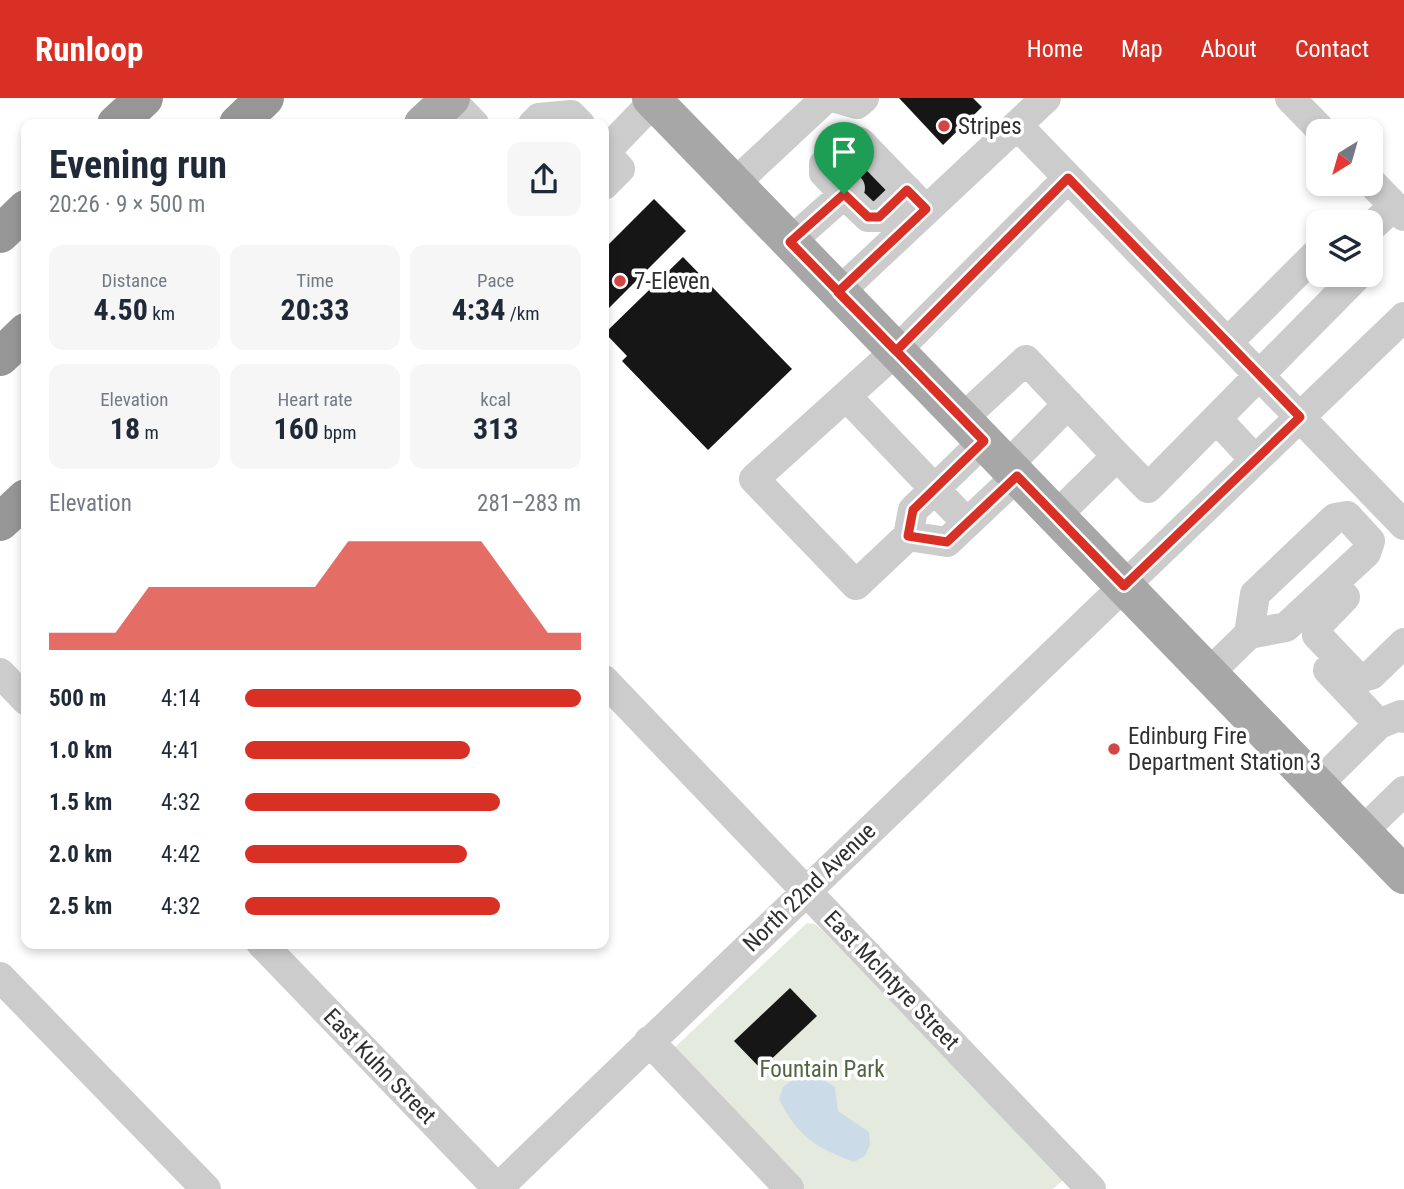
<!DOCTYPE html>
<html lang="en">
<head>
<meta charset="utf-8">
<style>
	body { margin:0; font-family:"Roboto Condensed",sans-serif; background:#f6f6f7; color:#1f2937; height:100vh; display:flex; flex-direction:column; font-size:26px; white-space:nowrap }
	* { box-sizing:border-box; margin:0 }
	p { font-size:23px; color:#747a83 }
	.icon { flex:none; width:38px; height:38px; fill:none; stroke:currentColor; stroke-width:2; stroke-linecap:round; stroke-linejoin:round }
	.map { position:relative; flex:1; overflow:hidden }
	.sheet { position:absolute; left:21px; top:21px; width:588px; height:830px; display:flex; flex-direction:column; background:#fff; border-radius:14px; box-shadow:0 4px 10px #0003 }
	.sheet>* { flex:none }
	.needle { width:46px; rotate:217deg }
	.controls { position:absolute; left:1306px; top:21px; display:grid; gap:14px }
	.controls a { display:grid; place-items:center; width:77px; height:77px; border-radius:14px; background:#fff; box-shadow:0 4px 10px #0003; font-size:35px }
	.pin { position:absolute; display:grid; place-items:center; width:60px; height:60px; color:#fff; margin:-72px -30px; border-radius:50% 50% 50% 0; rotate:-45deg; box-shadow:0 0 7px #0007 }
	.pin .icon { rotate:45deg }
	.round { display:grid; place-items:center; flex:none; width:74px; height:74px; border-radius:14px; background:#f6f6f7 }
	.head { display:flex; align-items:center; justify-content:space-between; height:119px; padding:0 28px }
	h1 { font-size:38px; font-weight:700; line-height:52px }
	.stats { display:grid; grid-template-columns:repeat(3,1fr); gap:10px; height:119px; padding:7px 28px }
	.stats div { display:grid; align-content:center; border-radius:14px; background:#f6f6f7; text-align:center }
	.stats b { font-size:30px; font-weight:700 }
	.stats small { font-size:19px; font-weight:400 }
	.stats p { font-size:19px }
	.chart { height:196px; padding:14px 28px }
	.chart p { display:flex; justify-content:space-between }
	.chart svg { width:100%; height:126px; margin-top:7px; fill:#d93025; opacity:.7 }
	ul { padding:0 28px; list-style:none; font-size:23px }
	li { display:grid; grid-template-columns:112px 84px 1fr; align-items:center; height:52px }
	li i { height:18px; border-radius:9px; background:#d93025 }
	header { display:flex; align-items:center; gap:42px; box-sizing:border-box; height:98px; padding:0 35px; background:#d93025; color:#fff }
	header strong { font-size:33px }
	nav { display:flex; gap:38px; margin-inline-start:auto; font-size:24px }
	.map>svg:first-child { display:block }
	.green { fill:#e4eade }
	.water { fill:#ccdbe8 }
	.building { fill:#161616 }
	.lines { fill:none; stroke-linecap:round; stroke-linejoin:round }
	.minor { stroke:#ccc; stroke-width:30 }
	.major { stroke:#a7a7a7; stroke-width:38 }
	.highway { stroke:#969696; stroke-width:38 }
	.route-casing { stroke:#fff; stroke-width:14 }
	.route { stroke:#d93025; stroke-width:9 }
	.poi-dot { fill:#d34644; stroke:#fff; stroke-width:2.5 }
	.labels { text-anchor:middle; stroke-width:7; stroke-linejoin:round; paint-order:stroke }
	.poi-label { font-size:23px; fill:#2f2f2f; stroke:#fff; text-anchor:start }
	.street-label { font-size:23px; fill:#2f2f2f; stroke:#fff }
	.park-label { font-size:23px; fill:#4f6641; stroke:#fff }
</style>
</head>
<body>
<header>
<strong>Runloop</strong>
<nav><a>Home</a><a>Map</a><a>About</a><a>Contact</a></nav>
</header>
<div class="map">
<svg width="1404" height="1091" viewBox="0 0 1404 1091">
	<rect width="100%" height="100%" fill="#fff"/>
	<path class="green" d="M 807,825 L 815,826 L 824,834 L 1063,1082 L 1053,1091 L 804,1091 L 672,952 Z"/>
	<path class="water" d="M 807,971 L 835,989 L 838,1013 L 869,1034 L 870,1047 L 865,1058 L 854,1064 C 815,1049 798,1039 779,1001 L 783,989 Z"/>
	<path class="building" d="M 899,0 L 973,0 L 982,9 L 943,47 Z
		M 853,51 L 895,93 L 873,114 L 832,72 Z
		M 654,101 L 686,133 L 604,215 L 604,151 Z
		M 683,159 L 792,271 L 708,352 L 622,263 L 627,258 L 605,235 Z
		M 790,890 L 817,918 L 761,971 L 734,943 Z"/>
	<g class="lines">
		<path class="minor" d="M 836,0 L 857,6 L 864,0
			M 1290,0 L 1322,33
			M 450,1 L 474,26
			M 533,26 L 539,20 L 571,17 L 580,26
			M 1017,27 L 1404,427
			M 604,53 L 620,71 L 604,87
			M 605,54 L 654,3
			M 1370,83 L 1404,118
			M 734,86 L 826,0
			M 850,90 L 844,96 L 868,119 L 879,119 L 907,92
			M 1370,130 L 1394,108
			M 790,144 L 844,96 L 824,75 L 824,66 L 849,42 L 860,44 L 926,112
			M 839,194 L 1046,0
			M 1228,244 L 1318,154
			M 846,298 L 967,425
			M 962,321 L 1026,262 L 1117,358 L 1056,418
			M 1217,321 L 1255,362
			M 984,343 L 913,412 L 908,438 L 856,487 L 754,381 L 896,253 L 1068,80
			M 1117,358 L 1148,390 L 1358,177
			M 1007,368 L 1068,306
			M 908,438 L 947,444 L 1017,378
			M 1345,499 L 1319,526 L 1317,537 L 1358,580 L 1371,577 L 1404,545
			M 1328,572 L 1379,626
			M 0,575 L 26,602
			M 1209,575 L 1249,536 L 1286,529 L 1366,455 L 1370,443 L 1347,418 L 1335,420 L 1255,496 L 1249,536
			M 604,582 L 1091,1091
			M 1317,687 L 1379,626 L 1401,617 L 1404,620
			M 1362,734 L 1404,693
			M 261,845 L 498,1091
			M 0,879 L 206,1091
			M 649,943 L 789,1090
			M 497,1091 L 1404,219"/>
		<path class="major" d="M 651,0 L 1404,777
			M 423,26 L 451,0"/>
		<path class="highway" d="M 116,26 L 144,0
			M 238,26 L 265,0
			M 0,136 L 26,111
			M 0,259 L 26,234
			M 0,424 L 26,400"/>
	</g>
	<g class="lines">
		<defs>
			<path id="route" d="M 844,96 L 790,144 L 984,343 L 913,412 L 908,438 L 947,444 L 1017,378 L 1124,488 L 1300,319 L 1068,80 L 896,253 L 838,194 L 926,111 L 907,92 L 879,119 L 868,119 L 844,96"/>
		</defs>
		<use href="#route" class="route-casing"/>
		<use href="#route" class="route"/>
	</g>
	<g class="poi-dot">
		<circle cx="944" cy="28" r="7"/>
		<circle cx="620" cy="183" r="7"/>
		<circle cx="1114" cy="651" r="7"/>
	</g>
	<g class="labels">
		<g class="poi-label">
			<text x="958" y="36">Stripes</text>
			<text x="634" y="191">7-Eleven</text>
			<text x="1128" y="646">Edinburg Fire<tspan x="1128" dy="26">Department Station 3</tspan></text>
		</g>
		<g class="street-label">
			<text transform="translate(809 789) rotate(-44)" y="8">North 22nd Avenue</text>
			<text transform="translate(892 882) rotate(46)" y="8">East McIntyre Street</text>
			<text transform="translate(380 968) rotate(46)" y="8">East Kuhn Street</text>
		</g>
		<g class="park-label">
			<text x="822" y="979">Fountain Park</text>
		</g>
	</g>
</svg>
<div class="controls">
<a><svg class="needle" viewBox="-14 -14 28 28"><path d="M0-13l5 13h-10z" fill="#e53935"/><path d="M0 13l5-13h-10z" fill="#747a83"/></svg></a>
<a><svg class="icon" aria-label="layers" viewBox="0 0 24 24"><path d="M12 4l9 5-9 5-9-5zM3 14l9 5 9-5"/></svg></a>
</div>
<div class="pin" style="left:844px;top:96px;background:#1e9e55"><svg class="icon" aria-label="arrive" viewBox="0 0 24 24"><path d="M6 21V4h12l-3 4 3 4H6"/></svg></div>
<section class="sheet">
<div class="head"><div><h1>Evening run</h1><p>20:26 · 9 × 500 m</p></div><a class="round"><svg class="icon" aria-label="share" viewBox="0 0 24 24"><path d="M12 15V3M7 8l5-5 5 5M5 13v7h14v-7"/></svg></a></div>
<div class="stats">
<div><p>Distance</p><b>4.50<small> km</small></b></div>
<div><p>Time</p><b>20:33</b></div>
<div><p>Pace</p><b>4:34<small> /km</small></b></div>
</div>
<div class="stats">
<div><p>Elevation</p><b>18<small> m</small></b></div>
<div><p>Heart rate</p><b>160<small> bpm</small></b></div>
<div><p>kcal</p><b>313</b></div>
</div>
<div class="chart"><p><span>Elevation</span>281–283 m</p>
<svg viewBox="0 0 160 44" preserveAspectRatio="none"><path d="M0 44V38L10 38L20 38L30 22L40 22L50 22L60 22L70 22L80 22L90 6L100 6L110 6L120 6L130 6L140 22L150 38L160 38V44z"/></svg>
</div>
<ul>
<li><b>500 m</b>4:14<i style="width:100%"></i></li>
<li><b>1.0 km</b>4:41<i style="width:67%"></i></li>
<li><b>1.5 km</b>4:32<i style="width:76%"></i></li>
<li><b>2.0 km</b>4:42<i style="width:66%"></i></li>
<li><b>2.5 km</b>4:32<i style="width:76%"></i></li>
</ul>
</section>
</div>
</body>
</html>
